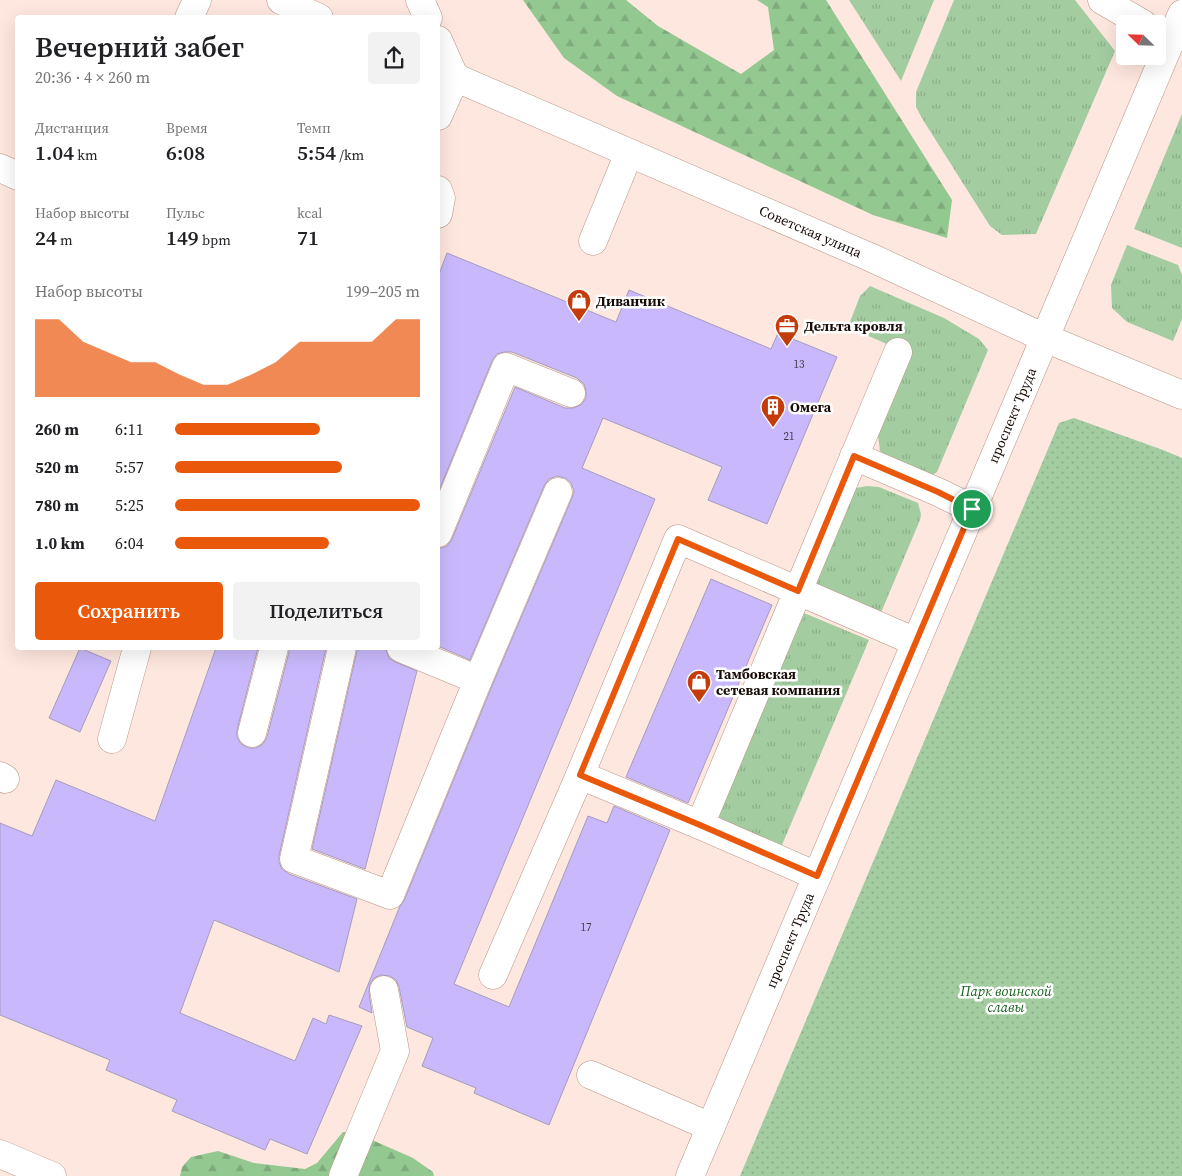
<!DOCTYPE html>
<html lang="ru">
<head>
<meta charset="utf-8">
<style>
	body { margin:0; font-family:"Source Serif 4",serif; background:#f2f2f2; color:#202124; height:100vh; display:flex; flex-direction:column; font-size:19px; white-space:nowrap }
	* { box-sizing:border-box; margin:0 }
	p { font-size:16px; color:#757577 }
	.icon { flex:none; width:28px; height:28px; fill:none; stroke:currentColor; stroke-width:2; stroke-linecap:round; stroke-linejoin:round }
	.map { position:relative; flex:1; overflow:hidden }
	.panel { position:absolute; left:15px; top:15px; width:425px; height:635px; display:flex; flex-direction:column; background:#fff; border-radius:5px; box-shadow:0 5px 20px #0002 }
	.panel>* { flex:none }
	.needle { width:32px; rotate:293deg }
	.tools { position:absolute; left:1116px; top:15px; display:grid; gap:10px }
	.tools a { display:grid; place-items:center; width:50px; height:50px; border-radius:5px; background:#fff; box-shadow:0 5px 20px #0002; font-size:25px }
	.pin { position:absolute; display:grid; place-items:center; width:42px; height:42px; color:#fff; margin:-21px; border:2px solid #fff; border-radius:50%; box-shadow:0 1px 5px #0007 }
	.round { display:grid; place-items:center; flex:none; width:52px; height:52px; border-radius:5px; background:#f2f2f2 }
	.overview { display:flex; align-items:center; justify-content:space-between; height:85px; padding:0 20px }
	h1 { font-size:28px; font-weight:600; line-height:38px }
	.figures { display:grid; grid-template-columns:repeat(3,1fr); gap:8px; height:85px; padding:5px 20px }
	.figures div { display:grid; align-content:center }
	.figures b { font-size:21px; font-weight:600 }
	.figures small { font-size:14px; font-weight:400 }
	.figures p { font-size:14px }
	.chart { height:140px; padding:10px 20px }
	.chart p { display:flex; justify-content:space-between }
	.chart svg { width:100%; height:90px; margin-top:5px; fill:#ea580c; opacity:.7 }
	.primary-button { display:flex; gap:10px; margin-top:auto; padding:10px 20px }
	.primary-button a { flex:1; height:58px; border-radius:5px; background:#ea580c; color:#fff; font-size:20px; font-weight:600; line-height:58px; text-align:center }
	.primary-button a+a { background:#f2f2f2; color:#202124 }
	ul { padding:0 20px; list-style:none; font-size:16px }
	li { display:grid; grid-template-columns:80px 60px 1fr; align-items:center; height:38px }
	li i { height:12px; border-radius:6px; background:#ea580c }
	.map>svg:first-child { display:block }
	.grass { fill:url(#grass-tufts) }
	.forest { fill:url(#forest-firs) }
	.park { fill:url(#park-dots) }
	.building { fill:#c9b9fc; stroke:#a49dbd }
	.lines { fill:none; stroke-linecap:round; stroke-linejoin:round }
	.minor-casing { stroke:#b89586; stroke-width:29 }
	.major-casing { stroke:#b89586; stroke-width:29 }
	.minor { stroke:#fff; stroke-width:28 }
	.major { stroke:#fff; stroke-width:28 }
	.route-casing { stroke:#fff; stroke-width:10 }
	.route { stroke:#ea580c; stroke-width:6 }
	.labels { text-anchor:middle; stroke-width:5; stroke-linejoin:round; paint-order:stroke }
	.number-label { font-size:11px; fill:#443644 }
	.street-label { font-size:14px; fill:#170b06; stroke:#fff }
	.poi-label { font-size:14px; font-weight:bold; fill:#170b06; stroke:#fff; text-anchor:start }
	.park-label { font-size:14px; font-style:italic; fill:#18611d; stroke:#fff }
</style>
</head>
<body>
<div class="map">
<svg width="1182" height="1176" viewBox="0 0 1182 1176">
	<defs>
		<pattern id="grass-tufts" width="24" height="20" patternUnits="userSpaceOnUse" patternTransform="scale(1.25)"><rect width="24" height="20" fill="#a3cda1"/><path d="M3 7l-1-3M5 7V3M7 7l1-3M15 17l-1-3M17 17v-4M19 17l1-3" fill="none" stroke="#8caf89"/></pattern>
		<pattern id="forest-firs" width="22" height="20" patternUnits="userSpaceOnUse" patternTransform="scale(1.25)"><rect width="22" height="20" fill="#93c891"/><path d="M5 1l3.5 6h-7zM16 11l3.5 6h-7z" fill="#7eaa7c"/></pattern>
		<pattern id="park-dots" width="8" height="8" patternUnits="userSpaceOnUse" patternTransform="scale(1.25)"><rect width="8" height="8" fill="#a3cda1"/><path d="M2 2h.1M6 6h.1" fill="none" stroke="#8caf89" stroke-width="1.8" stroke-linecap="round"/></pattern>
	</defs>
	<rect width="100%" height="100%" fill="#fee7de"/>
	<path class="grass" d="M 849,0 L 934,0 L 901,81 Z
		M 954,0 L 1075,0 L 1115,51 L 1036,234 L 1002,235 L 990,226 L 923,120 L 916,107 L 916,92 Z
		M 1182,114 L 1182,248 L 1134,229 Z
		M 1127,245 L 1178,265 L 1182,275 L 1182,319 L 1173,341 L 1127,322 L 1112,308 L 1111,285 Z
		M 870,286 L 944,318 L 979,339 L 988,350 L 937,472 L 931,476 L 889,458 L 880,451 L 878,436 L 912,355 L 848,327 L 860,296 Z
		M 867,486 L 879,487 L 918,503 L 921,514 L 920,520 L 880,615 L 815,587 L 856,488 Z
		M 804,613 L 869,640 L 782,845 L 717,818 Z"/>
	<path class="forest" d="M 523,0 L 626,0 L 658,26 L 741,74 L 774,50 L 768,7 L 757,0 L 826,0 L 952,200 L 947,238 L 873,215 L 617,96 L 564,58 Z
		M 343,1132 L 356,1133 L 413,1158 L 433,1172 L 434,1176 L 180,1176 L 182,1167 L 191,1157 L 218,1151 L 254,1163 L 305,1169 L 317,1163 Z"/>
	<path class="park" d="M 1074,418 L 1163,450 L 1182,458 L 1182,1176 L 740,1176 L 1059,423 Z"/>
	<path class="building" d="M 447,253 L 616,322 L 629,290 L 771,349 L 778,333 L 837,357 L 767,524 L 708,500 L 722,467 L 603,418 L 582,468 L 655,499 L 454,984 L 509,1007 L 588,816 L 607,823 L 614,806 L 670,830 L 549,1125 L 474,1093 L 476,1088 L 422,1066 L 433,1038 L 407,1027 L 399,987 L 396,980 L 390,976 L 381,975 L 374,978 L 370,984 L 369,993 L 372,1013 L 359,1007 L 400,906 L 404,901 L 492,686 L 572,498 L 574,491 L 571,483 L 565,478 L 557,476 L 549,479 L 544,486 L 470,660 L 438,646 L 438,548 L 441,548 L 447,546 L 452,539 L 515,387 L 565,408 L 573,408 L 581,405 L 586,398 L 586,391 L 584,384 L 577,378 L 512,352 L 504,352 L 497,354 L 492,361 L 438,493 L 438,277 Z
		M 711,579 L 772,605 L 688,803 L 626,777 Z
		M 80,648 L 111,661 L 80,732 L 49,718 Z
		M 216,648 L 258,648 L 237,730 L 237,737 L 241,744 L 249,748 L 256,748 L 263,744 L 267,737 L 289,652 L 289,648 L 326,648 L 279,856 L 279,862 L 282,869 L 289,874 L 357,899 L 339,972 L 214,920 L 180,1013 L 295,1061 L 313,1018 L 326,1024 L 329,1015 L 362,1026 L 307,1154 L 270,1139 L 265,1150 L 172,1111 L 177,1100 L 106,1070 L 110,1060 L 0,1015 L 0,823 L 32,836 L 56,780 L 155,821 Z
		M 357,648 L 386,648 L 386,650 L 389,658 L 395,662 L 417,671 L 365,869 L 312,849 L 357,651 Z"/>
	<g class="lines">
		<defs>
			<g id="minor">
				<path d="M 420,0 L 428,18"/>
				<path d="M 1102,0 L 1143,24"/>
				<path d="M 189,18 L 197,0"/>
				<path d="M 438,40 L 455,78 L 438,116"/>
				<path d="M 0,168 L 18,176"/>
				<path d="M 438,190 L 441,198 L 438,214"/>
				<path d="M 593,241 L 629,153"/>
				<path d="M 854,456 L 938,492 L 973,509"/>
				<path d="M 438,533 L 506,367 L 571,393"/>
				<path d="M 342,648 L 294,859 L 390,895 L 478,680"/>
				<path d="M 401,648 L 478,680 L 558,492"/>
				<path d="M 252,733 L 274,648"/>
				<path d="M 112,739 L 137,648"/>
				<path d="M 580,775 L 700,825 L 817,876"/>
				<path d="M 0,776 L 5,779"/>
				<path d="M 700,825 L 898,352"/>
				<path d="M 493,975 L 580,775 L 678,539 L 916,642"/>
				<path d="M 591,1075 L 711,1127"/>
				<path d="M 0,1154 L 52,1176"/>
				<path d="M 343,1176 L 395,1051 L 384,990"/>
				<path id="s1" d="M 690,1176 L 1182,14"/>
			</g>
			<g id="major">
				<path d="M 281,0 L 319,18"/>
				<path id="s2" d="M 438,70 L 872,258 L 1045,338 L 1182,395"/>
			</g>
		</defs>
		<use href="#minor" class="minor-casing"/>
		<use href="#major" class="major-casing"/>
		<use href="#minor" class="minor"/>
		<use href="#major" class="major"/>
	</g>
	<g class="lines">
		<defs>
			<path id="route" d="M 854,456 L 938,492 L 972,509 L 817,876 L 700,825 L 580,775 L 678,539 L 798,591 Z"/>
		</defs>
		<use href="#route" class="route-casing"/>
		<use href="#route" class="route"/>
	</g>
	<defs>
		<symbol id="shop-pin" viewBox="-11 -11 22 30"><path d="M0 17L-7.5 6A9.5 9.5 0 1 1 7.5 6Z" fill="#c43c0b" stroke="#fff"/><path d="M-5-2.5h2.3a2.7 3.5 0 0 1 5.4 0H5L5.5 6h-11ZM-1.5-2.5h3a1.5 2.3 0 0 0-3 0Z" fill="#fff"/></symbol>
		<symbol id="office-pin" viewBox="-11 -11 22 30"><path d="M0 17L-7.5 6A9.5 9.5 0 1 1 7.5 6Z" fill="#c43c0b" stroke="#fff"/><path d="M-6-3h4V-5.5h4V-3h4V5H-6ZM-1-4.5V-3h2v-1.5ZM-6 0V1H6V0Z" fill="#fff"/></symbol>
		<symbol id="building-pin" viewBox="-11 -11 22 30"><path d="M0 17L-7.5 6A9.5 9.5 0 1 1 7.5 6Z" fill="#c43c0b" stroke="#fff"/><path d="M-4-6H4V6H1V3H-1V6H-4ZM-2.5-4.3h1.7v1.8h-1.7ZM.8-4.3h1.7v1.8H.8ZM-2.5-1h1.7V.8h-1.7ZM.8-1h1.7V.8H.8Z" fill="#fff"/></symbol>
	</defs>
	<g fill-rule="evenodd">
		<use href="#shop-pin" x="565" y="287" width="28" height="38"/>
		<use href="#office-pin" x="773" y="312" width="28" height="38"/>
		<use href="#building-pin" x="759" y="393" width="28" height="38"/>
		<use href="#shop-pin" x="685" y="668" width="28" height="38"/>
	</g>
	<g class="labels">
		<g class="number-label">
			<text x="799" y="368">13</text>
			<text x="789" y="440">21</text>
			<text x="586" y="931">17</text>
		</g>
		<g class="street-label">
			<text dy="5" stroke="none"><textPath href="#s2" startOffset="406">Советская улица</textPath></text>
			<text dy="5" stroke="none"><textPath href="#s1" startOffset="826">проспект Труда</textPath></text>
			<text dy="5" stroke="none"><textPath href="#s1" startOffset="256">проспект Труда</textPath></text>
		</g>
		<g class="poi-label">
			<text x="596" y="306">Диванчик</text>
			<text x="804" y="331">Дельта кровля</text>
			<text x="790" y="412">Омега</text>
			<text x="716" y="679">Тамбовская<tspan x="716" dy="16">сетевая компания</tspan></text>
		</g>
		<g class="park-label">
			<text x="1006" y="996">Парк воинской<tspan x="1006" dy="16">славы</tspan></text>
		</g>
	</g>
</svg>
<div class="tools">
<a><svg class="needle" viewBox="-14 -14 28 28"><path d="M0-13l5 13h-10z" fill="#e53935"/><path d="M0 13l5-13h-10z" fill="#757577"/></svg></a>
</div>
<div class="pin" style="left:972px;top:509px;background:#1e9e55"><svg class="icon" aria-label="arrive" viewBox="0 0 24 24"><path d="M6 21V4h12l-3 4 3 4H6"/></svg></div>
<section class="panel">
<div class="overview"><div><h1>Вечерний забег</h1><p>20:36 · 4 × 260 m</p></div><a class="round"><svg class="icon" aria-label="share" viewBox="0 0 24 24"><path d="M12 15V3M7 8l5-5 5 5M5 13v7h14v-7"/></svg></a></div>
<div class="figures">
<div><p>Дистанция</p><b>1.04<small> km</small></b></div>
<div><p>Время</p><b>6:08</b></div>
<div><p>Темп</p><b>5:54<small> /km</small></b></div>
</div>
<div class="figures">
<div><p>Набор высоты</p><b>24<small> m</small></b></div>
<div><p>Пульс</p><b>149<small> bpm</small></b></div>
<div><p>kcal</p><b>71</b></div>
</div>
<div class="chart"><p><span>Набор высоты</span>199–205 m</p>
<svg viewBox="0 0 160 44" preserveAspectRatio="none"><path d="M0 44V6L10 6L20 17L30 22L40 27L50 27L60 33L70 38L80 38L90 33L100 27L110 17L120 17L130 17L140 17L150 6L160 6V44z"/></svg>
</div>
<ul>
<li><b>260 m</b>6:11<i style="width:59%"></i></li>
<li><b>520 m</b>5:57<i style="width:68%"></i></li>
<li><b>780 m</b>5:25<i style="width:100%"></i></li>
<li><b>1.0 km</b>6:04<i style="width:63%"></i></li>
</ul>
<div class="primary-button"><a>Сохранить</a><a>Поделиться</a></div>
</section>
</div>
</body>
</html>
